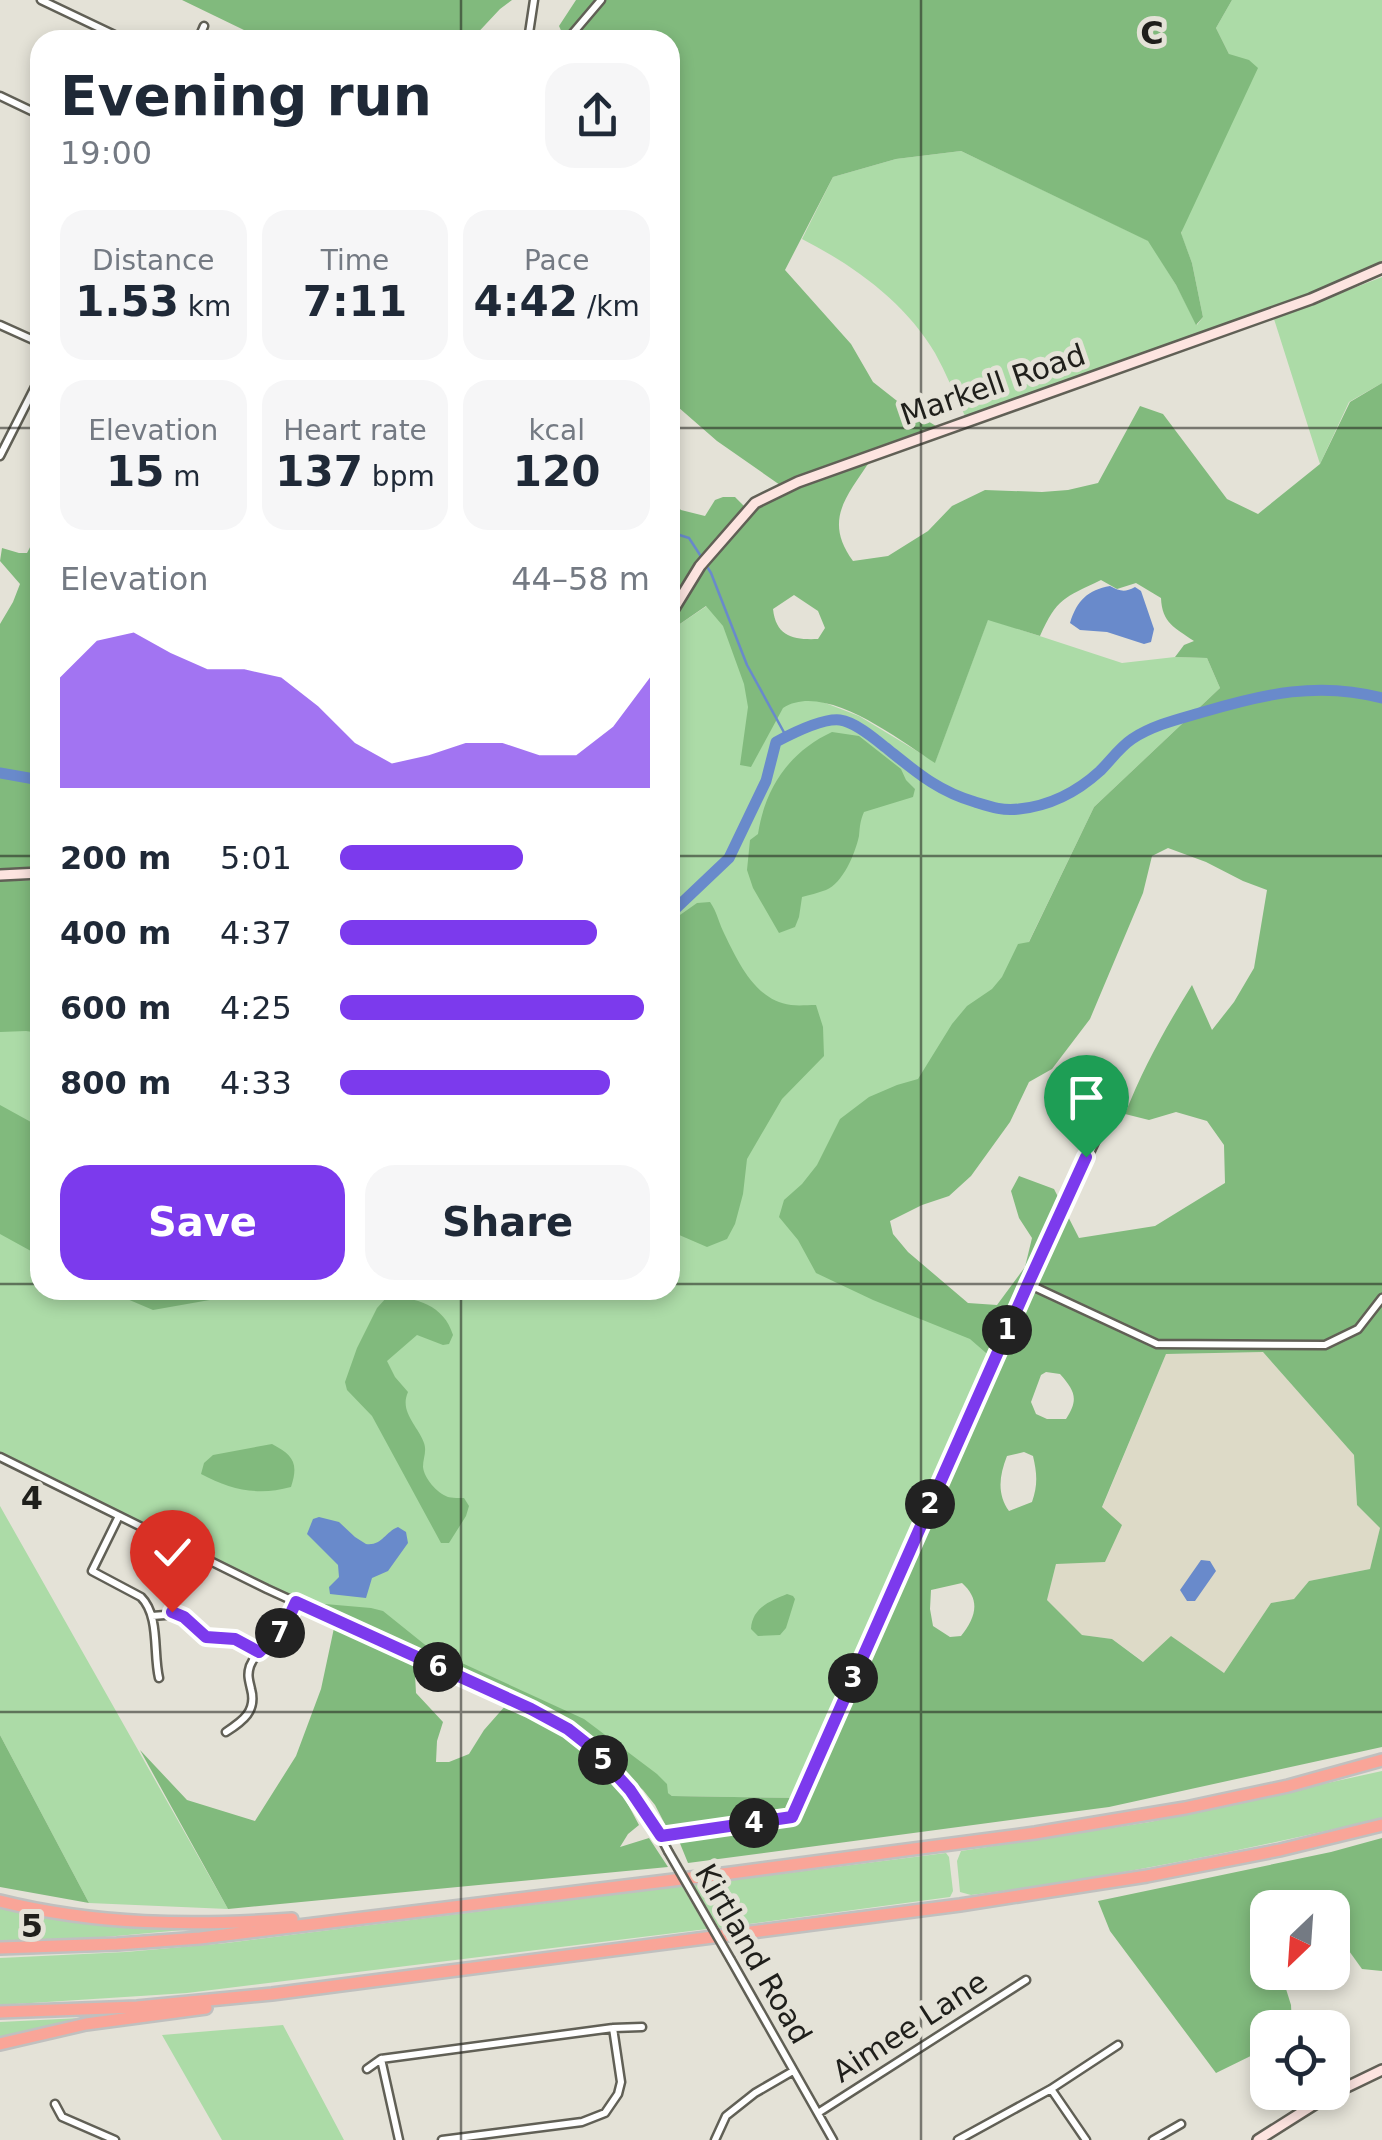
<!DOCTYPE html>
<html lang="en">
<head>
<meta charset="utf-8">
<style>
	body { margin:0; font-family:"DejaVu Sans",sans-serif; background:#f6f6f7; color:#1f2937; height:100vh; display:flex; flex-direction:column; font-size:38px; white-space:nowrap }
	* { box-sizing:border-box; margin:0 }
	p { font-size:32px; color:#747a83 }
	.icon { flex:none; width:55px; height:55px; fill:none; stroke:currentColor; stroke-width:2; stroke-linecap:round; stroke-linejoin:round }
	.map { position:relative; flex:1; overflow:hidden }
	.sheet { position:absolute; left:30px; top:30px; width:650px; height:1270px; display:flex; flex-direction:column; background:#fff; border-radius:30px; box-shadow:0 5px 15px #0003 }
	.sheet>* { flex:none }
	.needle { width:65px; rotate:205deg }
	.tools { position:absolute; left:1250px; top:1890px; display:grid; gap:20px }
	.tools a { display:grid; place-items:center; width:100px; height:100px; border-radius:20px; background:#fff; box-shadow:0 5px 15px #0003; font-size:50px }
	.pin { position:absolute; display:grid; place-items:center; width:85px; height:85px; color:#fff; margin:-102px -42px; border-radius:50% 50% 50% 0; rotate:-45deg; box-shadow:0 0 10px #0007 }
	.pin .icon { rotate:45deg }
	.km { position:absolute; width:50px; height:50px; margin:-25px; border-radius:50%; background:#222; color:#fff; font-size:28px; line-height:50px; text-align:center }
	.round { display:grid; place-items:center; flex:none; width:105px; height:105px; border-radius:30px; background:#f6f6f7 }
	.head { display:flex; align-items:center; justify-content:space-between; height:170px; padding:0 30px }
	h1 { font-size:55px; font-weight:600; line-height:75px }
	.figures { display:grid; grid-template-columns:repeat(3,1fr); gap:15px; height:170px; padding:10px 30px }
	.figures div { display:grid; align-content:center; border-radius:25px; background:#f6f6f7; text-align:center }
	.figures b { font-size:42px; font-weight:600 }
	.figures small { font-size:28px; font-weight:400 }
	.figures p { font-size:28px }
	.chart { height:280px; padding:20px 30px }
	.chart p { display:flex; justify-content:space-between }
	.chart svg { width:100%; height:180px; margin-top:10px; fill:#7c3aed; opacity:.7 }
	.action { display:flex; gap:20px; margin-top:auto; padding:20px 30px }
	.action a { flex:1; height:115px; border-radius:30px; background:#7c3aed; color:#fff; font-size:40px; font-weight:600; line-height:115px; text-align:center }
	.action a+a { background:#f6f6f7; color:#1f2937 }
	ul { padding:0 30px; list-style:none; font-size:32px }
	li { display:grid; grid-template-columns:160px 120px 1fr; align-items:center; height:75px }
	li i { height:25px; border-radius:12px; background:#7c3aed }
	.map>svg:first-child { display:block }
	.built { fill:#dddac7 }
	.green { fill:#acdba7 }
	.forest { fill:#81ba7d; fill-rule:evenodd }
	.water { fill:#698acb }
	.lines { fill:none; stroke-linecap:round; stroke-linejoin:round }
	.stream { stroke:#698acb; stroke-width:2.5 }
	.river { stroke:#698acb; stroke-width:11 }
	.street-casing { stroke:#616056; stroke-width:11 }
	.secondary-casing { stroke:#616056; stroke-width:14 }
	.highway-casing { stroke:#c0c0bf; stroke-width:16 }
	.street { stroke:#fff; stroke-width:6 }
	.secondary { stroke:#fde4e0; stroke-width:9 }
	.highway { stroke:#f9a598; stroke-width:11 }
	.street-bridge-casing { stroke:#616056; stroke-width:11; stroke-linecap:butt }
	.street-bridge { stroke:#fff; stroke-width:6 }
	.route-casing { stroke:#fff; stroke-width:20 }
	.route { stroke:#7c3aed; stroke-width:12 }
	.grid { fill:none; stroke:#1f1f1b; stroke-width:2.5; stroke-opacity:0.55 }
	.labels { text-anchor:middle; stroke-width:10; stroke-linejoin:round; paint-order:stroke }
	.street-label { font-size:30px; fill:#1f1f1b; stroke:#e4e2d7 }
	.grid-label { font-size:32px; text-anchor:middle; font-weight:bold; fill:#1f1f1b; stroke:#e4e2d7; stroke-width:10; stroke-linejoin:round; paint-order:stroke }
</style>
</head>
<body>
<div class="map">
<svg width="1382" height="2140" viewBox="0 0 1382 2140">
	<rect width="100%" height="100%" fill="#e4e2d7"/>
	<path class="built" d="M 1263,1352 L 1354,1455 L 1357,1505 L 1380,1528 L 1370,1569 L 1309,1581 L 1294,1599 L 1271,1603 L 1224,1673 L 1144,1662 L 1112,1639 L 1082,1635 L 1047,1600 L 1056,1564 L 1102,1508 L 1166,1354 Z"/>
	<path class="green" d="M 1232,0 L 1382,0 L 1382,263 L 1283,305 L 965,416 C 955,395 946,373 935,353 C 905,302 853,265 802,239 L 833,177 L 896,159 L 961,151 L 1149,241 L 1176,285 L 1197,325 L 1203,317 L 1192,263 L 1181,234 L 1229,54 L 1216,28 Z
		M 1382,277 L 1382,383 L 1349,402 L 1320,464 L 1274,319 Z
		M 729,591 L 802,694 L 859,716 L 935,762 L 988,619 L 1122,663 L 1175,657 L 1207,658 L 1220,688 L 1094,807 L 1009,983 L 868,1250 L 1001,1340 L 797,1798 L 672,1796 L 645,1778 L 580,1720 L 287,1594 L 0,1453 L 0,901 L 40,901 L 40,1290 L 670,1290 L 670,634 L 674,628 Z
		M 0,1506 L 228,1909 L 89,1903 L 0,1735 Z
		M 1382,1771 L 1382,1818 C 1246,1850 1109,1878 971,1895 L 960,1892 L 957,1861 L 961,1851 L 1150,1822 Z
		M 946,1853 L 949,1857 L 953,1891 L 950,1897 L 719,1928 L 693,1885 Z
		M 682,1886 L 707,1929 L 187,1993 L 0,2005 L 0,1958 L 126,1952 L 227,1943 Z
		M 0,1907 L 55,1918 L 183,1930 L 105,1937 L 0,1943 Z
		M 81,2018 L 82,2021 L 0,2040 L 0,2022 Z
		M 283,2025 L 344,2140 L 222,2140 L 162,2035 Z"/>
	<path class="forest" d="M 182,0 L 512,0 L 500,9 L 471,40 L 245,40 L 246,31 Z
		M 576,0 L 596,0 L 564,37 L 559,26 Z
		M 606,0 L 1232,0 L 1216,28 L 1229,54 L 1249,60 L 1258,68 L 1181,233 L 1192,263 L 1203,317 L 1196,325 L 1176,285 L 1148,241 L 961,151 L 896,159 L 833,177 L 785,270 L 851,344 L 873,382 L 906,408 L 936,426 L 780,485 L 717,441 L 670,400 L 670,40 L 571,40 Z
		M 1382,383 L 1382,1747 L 1109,1807 L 688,1863 L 679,1841 L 787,1825 L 803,1801 L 895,1594 L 993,1359 L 970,1339 L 873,1300 L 816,1273 L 798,1240 L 779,1217 L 784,1200 L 802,1184 L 817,1165 L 840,1119 L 869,1097 L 897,1085 L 918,1079 L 952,1024 L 967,1006 L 992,989 L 1002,977 L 1018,944 L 1029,942 L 1094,807 L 1220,688 L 1207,658 L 1175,657 L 1184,645 L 1194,641 C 1175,628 1162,623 1161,598 L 1136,583 L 1117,589 L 1101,580 C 1064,598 1057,598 1040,636 L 988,620 L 935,763 C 899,740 825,681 783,708 L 751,767 L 740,765 L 748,707 L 744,684 L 723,626 L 706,606 L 674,628 L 670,634 C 670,607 740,518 763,504 C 795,483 834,473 870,461 C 847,496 823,520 853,561 L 888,556 L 928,531 L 952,506 L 985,490 L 1042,492 L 1068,490 L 1098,483 L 1140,406 L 1163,414 L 1227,499 L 1258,514 L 1320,464 L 1350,402 ZM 794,595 L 818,611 L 825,628 L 818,639 C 794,640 776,637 773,609 ZM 1168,848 L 1206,862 L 1243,881 L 1267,890 L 1254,968 L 1234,1002 L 1212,1030 L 1192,985 C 1166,1027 1143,1068 1125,1114 L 1149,1120 L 1176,1112 L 1207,1121 L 1224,1145 L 1225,1183 L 1155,1226 L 1079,1238 L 1054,1189 L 1019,1176 L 1011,1191 L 1019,1218 L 1032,1238 L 1025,1267 L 997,1305 L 968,1303 L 908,1252 L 893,1234 L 890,1221 L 922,1205 L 949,1196 L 971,1176 L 1010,1122 L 1029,1082 L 1052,1069 L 1090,1019 L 1143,893 L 1152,856 ZM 1263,1352 L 1354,1455 L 1357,1505 L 1380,1528 L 1370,1569 L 1309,1581 L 1294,1599 L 1271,1603 L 1224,1673 L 1171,1636 L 1143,1662 L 1112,1639 L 1082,1635 L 1047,1600 L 1056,1564 L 1105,1562 L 1122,1525 L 1102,1507 L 1166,1354 ZM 1046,1372 L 1060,1374 C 1075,1391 1079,1399 1066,1419 L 1047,1419 L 1036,1414 L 1031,1402 L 1041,1375 ZM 1024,1452 L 1033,1456 C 1037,1473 1038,1485 1032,1502 L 1009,1511 C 997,1494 999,1476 1007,1456 ZM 962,1583 C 981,1600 976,1617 961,1636 L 950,1637 L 933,1626 L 930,1609 L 931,1590 Z
		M 723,497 L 735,497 L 745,507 L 695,565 L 670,606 L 670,500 L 681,510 L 705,516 L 715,500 Z
		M 38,532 L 40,532 L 40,573 L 32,599 L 40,606 L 40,868 L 0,870 L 0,624 L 13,602 L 20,584 L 0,561 L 2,548 L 19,553 L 27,553 Z
		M 832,732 L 859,736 L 901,769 L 906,780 L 915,789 L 913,797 L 864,812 C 860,821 860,826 859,836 C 855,854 843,883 826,890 C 818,893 809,895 802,897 L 799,917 L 795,927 L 779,933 L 753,888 L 747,870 L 750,840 L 758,834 C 765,788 789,752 832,732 Z
		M 40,880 L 40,1033 L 26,1031 L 0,1032 L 0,881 Z
		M 710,902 C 717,912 718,920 723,931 C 737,960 755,1001 791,1005 C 799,1006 808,1005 816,1005 L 823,1027 L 824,1056 L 782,1099 L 747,1159 L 743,1194 L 735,1224 L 727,1239 L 707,1247 L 670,1231 L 670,922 L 697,903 Z
		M 0,1105 L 40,1127 L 40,1256 L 0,1234 Z
		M 106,1290 L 241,1290 L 221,1298 L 153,1310 Z
		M 387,1297 C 416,1297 444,1305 453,1335 L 449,1344 L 443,1345 L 417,1335 L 387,1361 L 395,1377 L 408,1392 C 399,1412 418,1426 424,1443 C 427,1452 423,1458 423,1467 C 424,1478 437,1493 448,1497 C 450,1498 462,1498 464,1498 L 469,1506 L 466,1516 L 449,1543 L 441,1543 L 372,1416 L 347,1390 L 345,1382 L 357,1348 L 377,1308 Z
		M 272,1444 C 293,1455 299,1463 291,1487 C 258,1496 231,1490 201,1474 L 204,1463 L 213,1455 Z
		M 787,1594 L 793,1596 L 795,1599 L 786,1628 L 780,1635 L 758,1636 L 751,1629 C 752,1608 770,1601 787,1594 Z
		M 325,1604 L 371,1608 L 383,1611 L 429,1648 L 584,1719 L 657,1774 L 667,1784 L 668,1793 L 672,1796 L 797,1798 L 790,1815 L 668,1830 L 655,1805 L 643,1790 L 575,1728 L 411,1650 L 322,1611 Z
		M 334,1628 L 440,1675 L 415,1674 L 416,1693 L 443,1722 L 437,1741 L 436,1762 L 449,1762 L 469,1754 L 484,1730 L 506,1705 L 533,1716 L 569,1738 L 616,1782 L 639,1825 L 628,1834 L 620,1847 L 649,1838 L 668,1867 L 228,1909 L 140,1750 L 187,1800 L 255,1821 L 296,1756 L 321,1689 Z
		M 0,1735 L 89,1903 L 0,1887 Z
		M 1382,1838 L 1382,1971 L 1362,1969 L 1339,1937 L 1333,1936 L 1332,1908 L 1268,1908 L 1268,1972 L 1281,1973 L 1291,2005 L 1292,2027 L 1268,2028 L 1267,2048 L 1216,2073 L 1110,1931 L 1098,1901 L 1331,1852 Z"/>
	<path class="water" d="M 1110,586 C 1120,591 1124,593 1135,587 L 1141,591 L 1154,629 L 1151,642 L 1144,644 L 1107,632 L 1080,630 L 1070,623 C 1077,600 1088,590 1110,586 Z
		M 319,1517 L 339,1522 L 355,1537 L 366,1544 C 382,1546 385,1532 398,1527 L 406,1532 L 408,1543 L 388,1571 L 372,1578 L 366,1598 L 330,1594 L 329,1587 L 339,1577 L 338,1565 L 307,1534 L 313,1519 Z
		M 1201,1560 L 1210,1561 L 1216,1571 L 1195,1601 L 1187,1601 L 1180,1590 Z"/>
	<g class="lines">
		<path class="stream" d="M 670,532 L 689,538 L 702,558
			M 706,565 L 711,573 L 747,665 L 786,736"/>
		<path class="river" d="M 0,773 L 40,780
			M 670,914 L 729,858 L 766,781 L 776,742 C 791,734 823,718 840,720 C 855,722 874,738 885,747 C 915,771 937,791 975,802 C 991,807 1002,811 1019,809 C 1049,806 1077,792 1100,771 C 1110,761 1120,747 1132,739 C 1153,725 1179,719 1203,712 C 1264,694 1319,681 1382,698"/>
		<defs>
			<path id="street" d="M 41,0 L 125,40
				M 198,40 L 204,26
				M 528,40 L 534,0
				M 567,40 L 601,0
				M 0,96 L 40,115
				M 0,325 L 40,343
				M 0,456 L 40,377
				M 1028,1284 L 1157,1344 L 1325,1345 L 1358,1329 L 1382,1298
				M 0,1457 L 267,1589 L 551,1719 C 602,1749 642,1797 668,1851
				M 119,1516 L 92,1571 L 141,1597 C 160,1616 153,1653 159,1678
				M 152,1616 L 178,1614 L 206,1637 L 235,1639 L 259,1652
				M 226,1732 C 243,1721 257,1711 251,1689 C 249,1680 247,1675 250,1666 C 256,1650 273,1644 282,1631 C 288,1623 292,1612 297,1603
				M 661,1836 L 792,1817 L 1028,1284 L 1121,1087
				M 731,1960 L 833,2140
				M 367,2069 L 381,2059
				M 1051,2089 L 1086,2140
				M 55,2104 L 62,2117 L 115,2140
				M 818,2113 L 1026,1980
				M 399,2140 L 381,2059 L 613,2028 L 642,2027
				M 442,2140 L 582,2122 L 605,2113 L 618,2094 L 621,2082 L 613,2028
				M 715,2140 L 726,2116 L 755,2093 L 793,2071
				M 958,2140 L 1051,2089 L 1118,2045
				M 1153,2140 L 1181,2124"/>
			<path id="secondary" d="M 670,615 L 700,566 L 755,503 L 798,482 L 1311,299 L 1382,268
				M 0,875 L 40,873
				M 1258,2140 L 1326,2097 L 1382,2070"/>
			<path id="highway" d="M 0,1901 C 96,1925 193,1926 292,1919
				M 0,1948 L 117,1944 L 200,1938 L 731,1873 L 1035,1833 L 1185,1808 L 1288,1786 L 1382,1760
				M 0,2012 L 137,2007 L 272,1994 L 960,1905 L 1147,1876 L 1280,1850 L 1382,1825
				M 0,2044 L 86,2024 L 206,2008"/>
		</defs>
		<use href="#street" class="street-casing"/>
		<use href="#secondary" class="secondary-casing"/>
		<use href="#highway" class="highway-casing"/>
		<use href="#street" class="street"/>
		<use href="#secondary" class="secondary"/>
		<use href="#highway" class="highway"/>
		<defs>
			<path id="street-bridge" d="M 668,1851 L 731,1960"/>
		</defs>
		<use href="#street-bridge" class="street-bridge-casing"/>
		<use href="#street-bridge" class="street-bridge"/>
	</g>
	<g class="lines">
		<defs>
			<path id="route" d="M 172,1612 L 184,1617 L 206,1637 L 235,1639 L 259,1652 L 283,1630 L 296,1602 L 531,1709 L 568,1729 L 592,1748 L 630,1790 L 661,1836 L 792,1817 L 1028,1284 L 1086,1157"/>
		</defs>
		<use href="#route" class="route-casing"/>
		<use href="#route" class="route"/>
	</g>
	<path class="grid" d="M 461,0 L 461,40M 921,0 L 921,2140M 0,428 L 40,428M 670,428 L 1382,428M 0,856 L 40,856M 670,856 L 1382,856M 0,1284 L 40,1284M 670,1284 L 1382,1284M 461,1290 L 461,2140M 0,1712 L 1382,1712"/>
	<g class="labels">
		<g class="street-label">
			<text transform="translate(993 385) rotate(-19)" y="10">Markell Road</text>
			<text transform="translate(753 1954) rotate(60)" y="10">Kirtland Road</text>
			<text transform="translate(910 2027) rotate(-33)" y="10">Aimee Lane</text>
		</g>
	</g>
	<g class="grid-label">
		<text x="1152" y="44">C</text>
		<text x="32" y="1509">4</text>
		<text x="32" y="1937">5</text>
	</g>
</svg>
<div class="tools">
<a><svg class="needle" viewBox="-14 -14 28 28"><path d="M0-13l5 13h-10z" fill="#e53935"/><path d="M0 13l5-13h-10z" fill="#747a83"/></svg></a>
<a><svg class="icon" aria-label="locate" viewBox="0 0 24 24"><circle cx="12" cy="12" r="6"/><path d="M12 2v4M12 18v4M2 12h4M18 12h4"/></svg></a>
</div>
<div class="pin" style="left:1086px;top:1157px;background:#1e9e55"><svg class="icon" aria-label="arrive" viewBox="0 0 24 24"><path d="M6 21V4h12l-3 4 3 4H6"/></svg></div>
<div class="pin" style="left:172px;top:1612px;background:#d93025"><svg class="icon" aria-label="check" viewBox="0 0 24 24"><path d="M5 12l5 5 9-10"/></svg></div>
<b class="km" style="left:1007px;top:1330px">1</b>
<b class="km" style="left:930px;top:1504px">2</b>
<b class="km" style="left:853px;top:1678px">3</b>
<b class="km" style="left:754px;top:1823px">4</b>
<b class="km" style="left:603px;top:1760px">5</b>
<b class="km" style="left:438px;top:1667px">6</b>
<b class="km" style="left:280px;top:1633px">7</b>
<section class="sheet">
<div class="head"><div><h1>Evening run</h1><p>19:00</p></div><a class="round"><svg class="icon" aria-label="share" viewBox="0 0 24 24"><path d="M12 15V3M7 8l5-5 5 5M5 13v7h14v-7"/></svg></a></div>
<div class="figures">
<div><p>Distance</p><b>1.53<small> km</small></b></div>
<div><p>Time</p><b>7:11</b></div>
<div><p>Pace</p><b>4:42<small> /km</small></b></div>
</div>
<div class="figures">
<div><p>Elevation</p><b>15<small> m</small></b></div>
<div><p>Heart rate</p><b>137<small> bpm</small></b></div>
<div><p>kcal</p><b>120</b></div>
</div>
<div class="chart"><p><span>Elevation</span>44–58 m</p>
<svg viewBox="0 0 160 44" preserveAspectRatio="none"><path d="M0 44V17L10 8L20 6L30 11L40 15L50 15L60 17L70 24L80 33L90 38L100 36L110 33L120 33L130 36L140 36L150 29L160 17V44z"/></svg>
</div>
<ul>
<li><b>200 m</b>5:01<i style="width:59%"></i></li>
<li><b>400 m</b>4:37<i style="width:83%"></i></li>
<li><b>600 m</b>4:25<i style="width:98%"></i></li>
<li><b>800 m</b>4:33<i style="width:87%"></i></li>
</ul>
<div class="action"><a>Save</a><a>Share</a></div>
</section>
</div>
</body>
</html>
